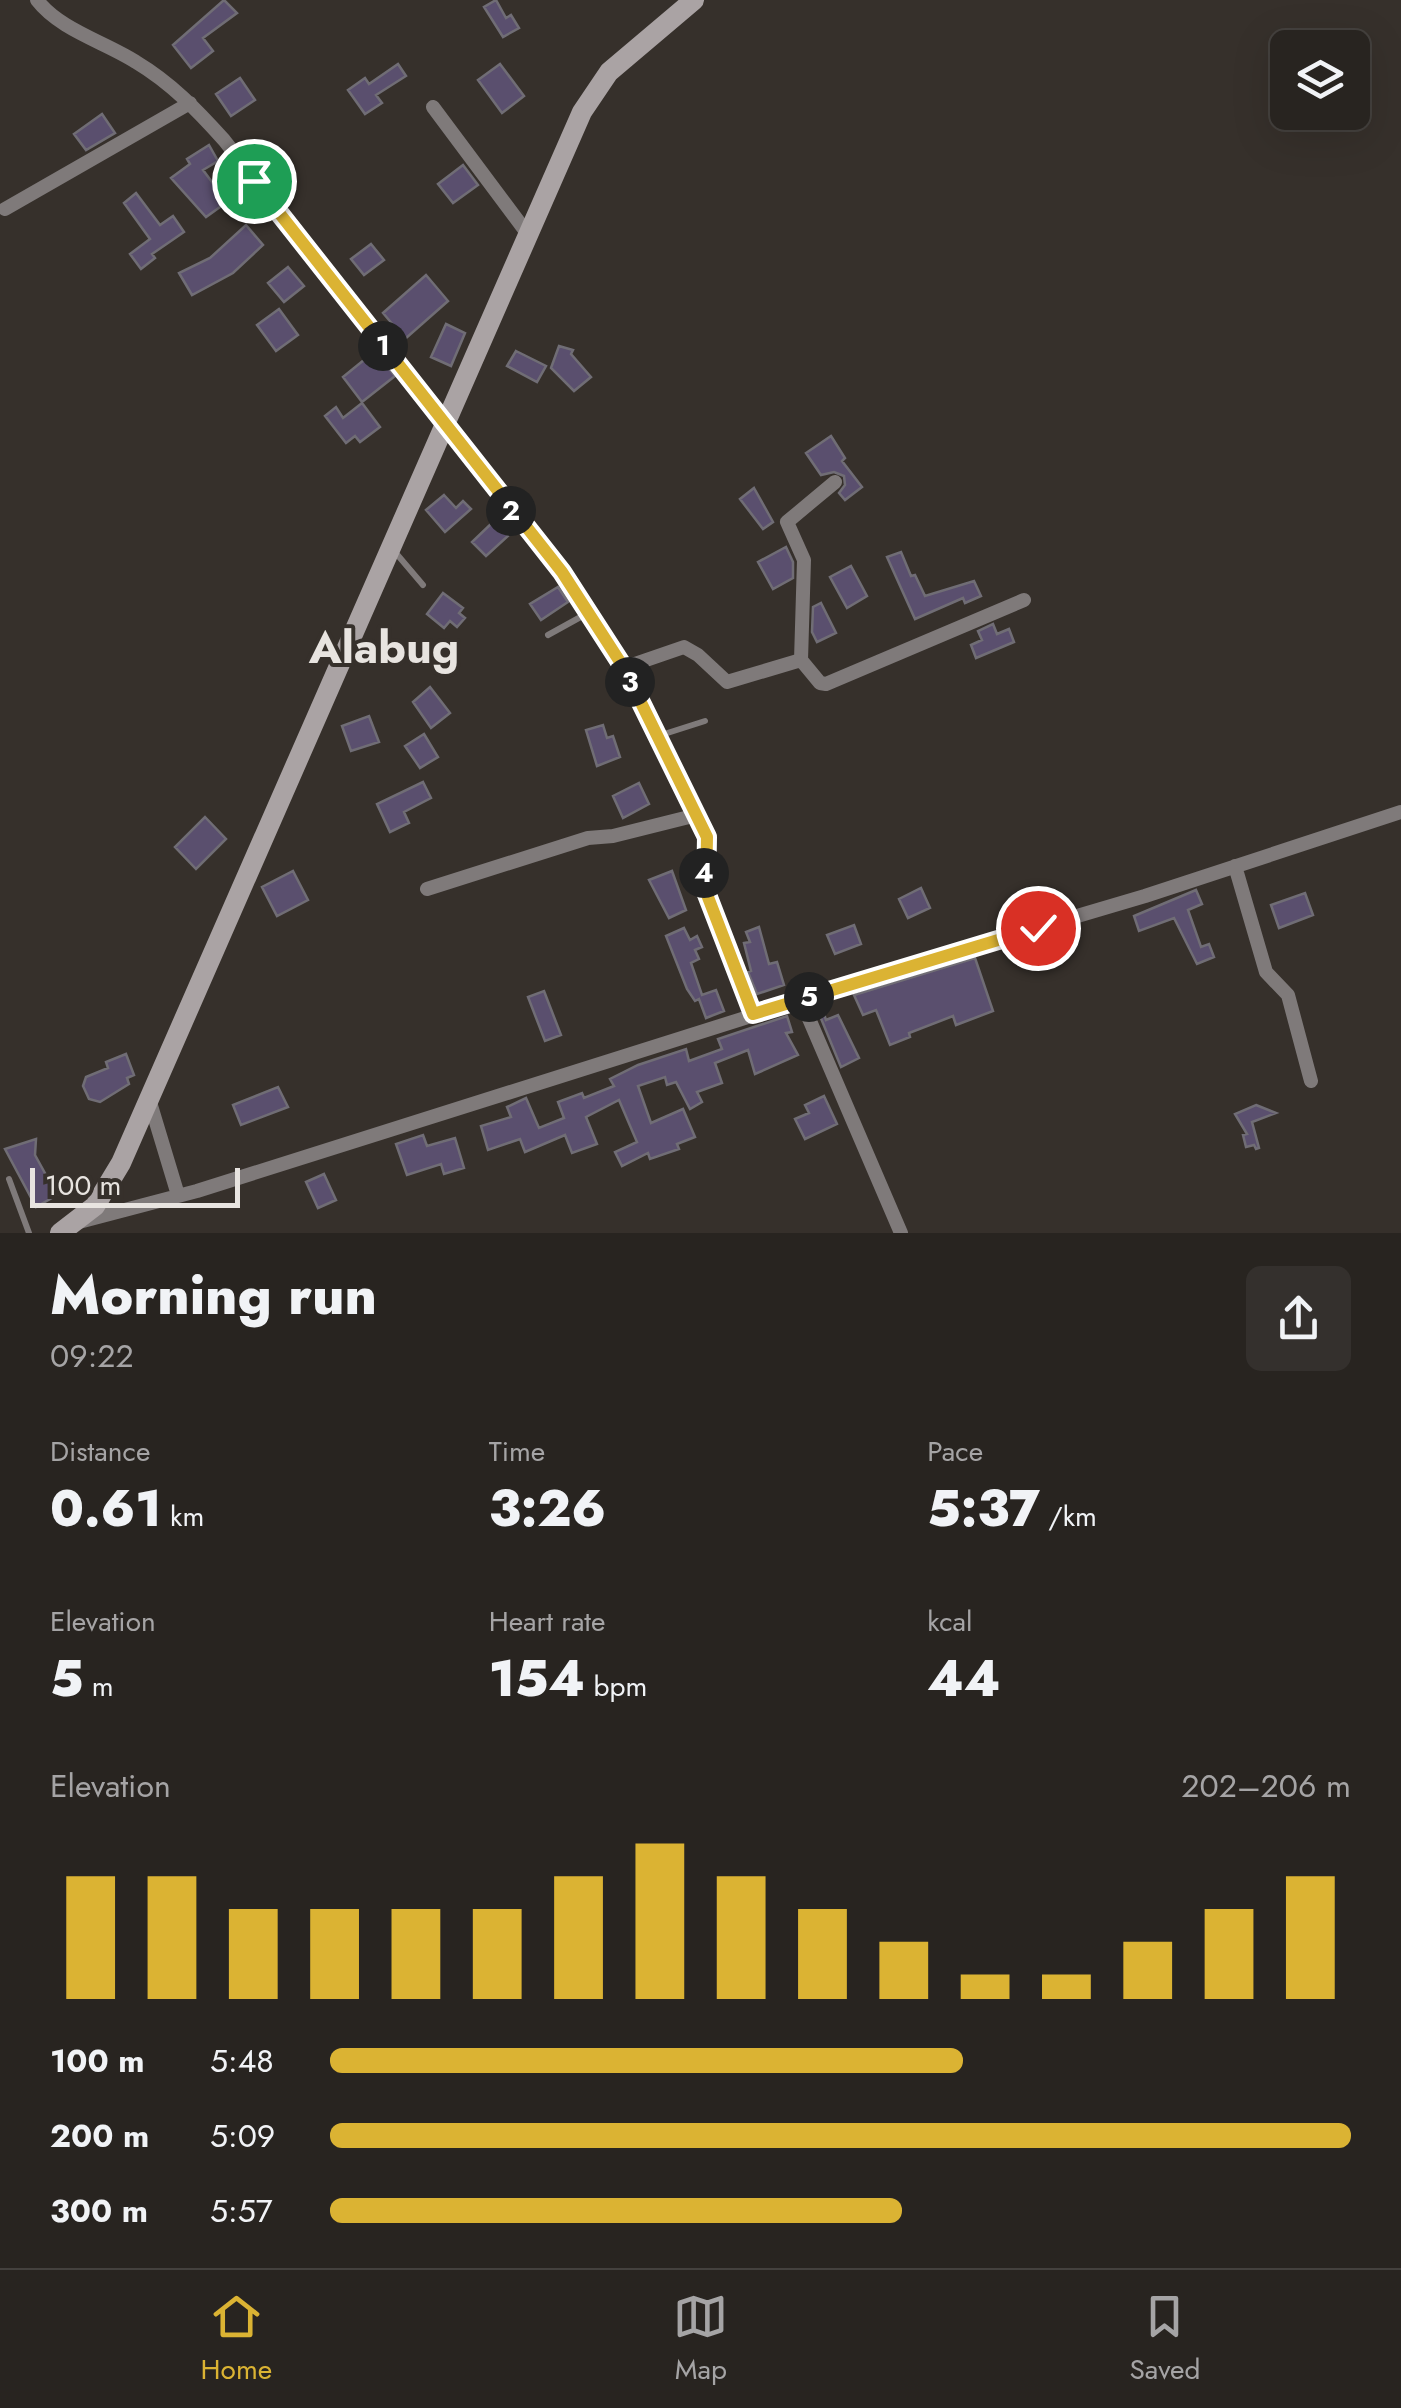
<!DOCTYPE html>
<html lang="en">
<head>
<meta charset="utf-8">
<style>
	body { margin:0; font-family:Jost,sans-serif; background:#34302d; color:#f1f3f6; height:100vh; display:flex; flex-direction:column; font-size:38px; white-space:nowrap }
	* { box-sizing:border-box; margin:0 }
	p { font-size:32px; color:#a5a4a5 }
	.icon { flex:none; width:55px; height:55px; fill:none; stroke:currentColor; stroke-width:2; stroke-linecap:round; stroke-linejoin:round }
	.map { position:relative; height:1233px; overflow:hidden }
	.side { display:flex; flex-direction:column; background:#282420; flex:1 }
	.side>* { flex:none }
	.tools { position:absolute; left:1270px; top:30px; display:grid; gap:20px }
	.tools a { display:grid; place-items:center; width:100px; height:100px; border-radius:15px; background:#282420; box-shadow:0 10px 40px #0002,0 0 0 2px #44413e; font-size:50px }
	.scale { position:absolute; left:30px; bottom:25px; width:210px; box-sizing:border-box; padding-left:10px; border:5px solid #e8e4e0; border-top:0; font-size:28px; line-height:35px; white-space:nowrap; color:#e8e4e0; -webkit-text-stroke:8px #36302b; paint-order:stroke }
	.pin { position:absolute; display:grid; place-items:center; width:85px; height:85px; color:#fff; margin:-42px; border:5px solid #fff; border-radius:50%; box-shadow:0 2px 10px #0007 }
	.km { position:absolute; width:50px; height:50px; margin:-25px; border-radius:50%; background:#222; color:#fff; font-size:28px; line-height:50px; text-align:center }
	.round { display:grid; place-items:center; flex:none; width:105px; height:105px; border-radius:15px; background:#34302d }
	.summary { display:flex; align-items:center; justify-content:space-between; height:170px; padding:0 50px }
	h1 { font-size:55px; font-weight:800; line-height:75px }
	.figures { display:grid; grid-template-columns:repeat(3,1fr); gap:15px; height:170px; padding:10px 50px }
	.figures div { display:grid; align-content:center }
	.figures b { font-size:50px; font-weight:800 }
	.figures small { font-size:28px; font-weight:400 }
	.figures p { font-size:28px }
	.chart { height:280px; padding:20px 50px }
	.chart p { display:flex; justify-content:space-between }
	.chart svg { width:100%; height:180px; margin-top:10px; stroke:#dbb333; stroke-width:6 }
	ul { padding:0 50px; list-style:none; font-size:32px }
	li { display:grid; grid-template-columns:160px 120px 1fr; align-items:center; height:75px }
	li i { height:25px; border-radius:12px; background:#dbb333 }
	.dock { display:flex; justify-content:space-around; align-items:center; height:140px; border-top:2px solid #44413e; background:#282420; font-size:28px; color:#a5a4a5 }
	.dock a { display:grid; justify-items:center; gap:5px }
	.dock .on { color:#dbb333 }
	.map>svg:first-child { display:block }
	.building { fill:#5a4f6e; stroke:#706d75; stroke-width:2.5 }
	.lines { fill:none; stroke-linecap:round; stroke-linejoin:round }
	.lane { stroke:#7f7a7a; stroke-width:6 }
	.street { stroke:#7f7a7a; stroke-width:14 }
	.secondary { stroke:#aaa3a4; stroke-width:20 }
	.route-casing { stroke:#fff; stroke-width:20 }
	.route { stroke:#dbb333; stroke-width:12 }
	.labels { text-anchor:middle; stroke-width:8; stroke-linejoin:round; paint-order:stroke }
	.quarter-label { font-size:45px; font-weight:bold; fill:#e8e4e0; stroke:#36302b }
</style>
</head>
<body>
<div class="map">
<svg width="1401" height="1233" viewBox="0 0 1401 1233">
	<rect width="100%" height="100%" fill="#36302b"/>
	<path class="building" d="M 224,0 L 237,13 L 203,38 L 213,51 L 191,68 L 173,45 Z
		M 496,0 L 506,18 L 511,15 L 519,28 L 503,37 L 484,7 Z
		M 398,64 L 406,76 L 376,95 L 382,103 L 365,114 L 348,90 L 365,78 L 369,84 Z
		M 500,64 L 524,96 L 502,113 L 478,80 Z
		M 240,78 L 255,100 L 231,116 L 216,94 Z
		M 102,114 L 115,133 L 86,150 L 74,134 Z
		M 209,145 L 218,161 L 203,170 L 227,202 L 206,217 L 171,178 L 190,164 L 187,159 Z
		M 463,165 L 478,185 L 453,203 L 438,184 Z
		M 136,193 L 160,225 L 173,216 L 184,232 L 152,254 L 155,258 L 141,269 L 130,254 L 150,239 L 124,203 Z
		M 246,225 L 263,245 L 233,273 L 192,295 L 179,273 L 210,258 Z
		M 371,244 L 384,260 L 364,275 L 351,259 Z
		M 288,267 L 304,286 L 284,302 L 268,283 Z
		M 426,275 L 448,301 L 405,339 L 383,313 Z
		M 279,309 L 298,335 L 276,351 L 257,325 Z
		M 446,324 L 465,333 L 451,366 L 431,357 Z
		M 559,346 L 573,350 L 571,354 L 591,377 L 574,391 L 551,368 Z
		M 375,351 L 395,376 L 362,402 L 343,377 Z
		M 516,351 L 546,366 L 537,382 L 507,366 Z
		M 362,403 L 380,427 L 360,442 L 355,436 L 346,443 L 325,416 L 336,407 L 343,418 Z
		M 831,436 L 845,458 L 842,461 L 862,487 L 845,500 L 839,493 L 845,485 L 844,476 L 834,472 L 821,475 L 806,453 Z
		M 754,488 L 773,522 L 763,529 L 740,499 Z
		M 444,495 L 456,508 L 463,501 L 471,509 L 445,532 L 426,510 Z
		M 493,522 L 509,535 L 486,556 L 472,542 Z
		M 786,547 L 793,562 L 793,578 L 773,589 L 758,562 Z
		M 901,552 L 911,576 L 915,575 L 925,596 L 974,581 L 981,596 L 965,603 L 963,598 L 915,619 L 887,557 Z
		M 851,566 L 867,596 L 847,608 L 830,577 Z
		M 558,587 L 568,602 L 541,620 L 530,604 Z
		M 443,593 L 463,608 L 459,613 L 465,618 L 457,627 L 450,621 L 444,628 L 427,614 Z
		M 821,603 L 836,633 L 817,642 L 812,632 L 813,607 Z
		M 993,624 L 997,634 L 1009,629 L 1014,642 L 976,658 L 971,645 L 982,640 L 978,631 Z
		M 430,687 L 450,713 L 431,728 L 413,702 Z
		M 369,716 L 379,742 L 351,751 L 342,726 Z
		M 603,725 L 607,738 L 613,736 L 620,757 L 597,766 L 586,730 Z
		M 424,734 L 438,757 L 420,768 L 405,746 Z
		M 423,782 L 431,798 L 404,812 L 409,823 L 390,832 L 377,804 Z
		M 639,783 L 649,804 L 623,818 L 613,796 Z
		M 205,817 L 226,839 L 196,869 L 175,847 Z
		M 293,871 L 308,900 L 277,916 L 262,887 Z
		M 672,871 L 686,910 L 669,918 L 649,880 Z
		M 921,888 L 930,908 L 908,918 L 899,899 Z
		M 1196,890 L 1202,904 L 1188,910 L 1201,947 L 1209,944 L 1214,957 L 1197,964 L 1174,918 L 1139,931 L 1134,916 Z
		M 1305,893 L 1313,915 L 1279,928 L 1271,905 Z
		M 854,925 L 861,944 L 835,954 L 827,935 Z
		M 759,927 L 769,964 L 777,962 L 784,985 L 757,994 L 748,972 L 751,971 L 744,943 L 750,942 L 746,932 Z
		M 684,928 L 690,940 L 697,936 L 702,947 L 695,950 L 699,959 L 691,963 L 702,995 L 716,990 L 724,1011 L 706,1018 L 699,999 L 695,1001 L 687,989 L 666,936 Z
		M 975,958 L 993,1011 L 956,1025 L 953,1016 L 909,1033 L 910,1037 L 890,1045 L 876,1010 L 863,1015 L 854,995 Z
		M 544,991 L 561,1035 L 545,1041 L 528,997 Z
		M 824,1014 L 826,1020 L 838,1015 L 859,1058 L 841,1067 L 820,1016 Z
		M 787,1016 L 792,1032 L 786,1033 L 798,1055 L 755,1074 L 748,1050 L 715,1063 L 722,1083 L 697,1092 L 702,1102 L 690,1109 L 676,1082 L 667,1085 L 665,1077 L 638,1086 L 651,1123 L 683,1109 L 695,1137 L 677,1144 L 679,1149 L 650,1159 L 648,1153 L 622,1166 L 615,1152 L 637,1142 L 619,1100 L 586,1117 L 597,1144 L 572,1153 L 565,1135 L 525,1152 L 520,1139 L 488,1150 L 481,1126 L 511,1117 L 507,1107 L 526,1098 L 539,1128 L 564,1118 L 558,1102 L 582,1093 L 584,1098 L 614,1086 L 610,1079 L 638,1065 L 686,1049 L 689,1061 L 722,1049 L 718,1039 Z
		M 126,1054 L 134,1075 L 127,1078 L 129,1084 L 100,1102 L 89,1099 L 83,1086 L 86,1077 L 108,1068 L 106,1062 Z
		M 278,1087 L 288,1107 L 241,1125 L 233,1105 Z
		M 824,1096 L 837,1124 L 805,1139 L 795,1119 L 809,1113 L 805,1105 Z
		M 1256,1105 L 1276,1113 L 1252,1122 L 1259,1148 L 1256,1149 L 1254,1145 L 1246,1147 L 1243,1135 L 1247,1134 L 1235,1114 Z
		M 423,1135 L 427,1146 L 455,1138 L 464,1168 L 444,1174 L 441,1164 L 407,1175 L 396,1144 Z
		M 36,1139 L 35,1155 L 57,1195 L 36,1207 L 5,1149 Z
		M 324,1174 L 336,1200 L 318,1208 L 306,1182 Z"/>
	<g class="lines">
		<path class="lane" d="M 395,552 L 423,585
			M 548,635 L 586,614
			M 658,736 L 705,721
			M 9,1179 L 29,1233"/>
		<path class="street" d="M 37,0 C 60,30 105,42 136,62 C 171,83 197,110 224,140 L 562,573 L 623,668 L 707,837 L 705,892 L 753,1014
			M 433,107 L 527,233
			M 5,209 L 190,103
			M 801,660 L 804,560 L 787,522 L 835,482
			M 623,668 L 684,647 L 698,655 L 727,682 L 801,660 L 820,683 L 826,684 L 1024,600
			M 1235,866 L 1266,972 L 1288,995 L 1311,1081
			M 427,889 L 588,838 L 613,836 L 697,815
			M 801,1000 L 901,1233
			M 149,1099 L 178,1195
			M 79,1222 L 197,1191 L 932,959 L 1145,896 L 1401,812"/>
		<path class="secondary" d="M 60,1233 L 95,1206 L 121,1163 L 582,112 L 609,72 L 694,0"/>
	</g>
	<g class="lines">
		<defs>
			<path id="route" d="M 254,181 L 562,572 L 624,668 L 707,837 L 706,892 L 753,1014 L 1038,928"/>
		</defs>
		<use href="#route" class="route-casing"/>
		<use href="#route" class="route"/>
	</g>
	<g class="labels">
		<g class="quarter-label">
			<text x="384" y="663">Alabug</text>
		</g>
	</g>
</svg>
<div class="tools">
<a><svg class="icon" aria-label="layers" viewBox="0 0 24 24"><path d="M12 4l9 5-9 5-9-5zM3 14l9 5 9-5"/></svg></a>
</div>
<div class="scale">100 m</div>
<div class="pin" style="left:254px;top:181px;background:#1e9e55"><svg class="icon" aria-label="arrive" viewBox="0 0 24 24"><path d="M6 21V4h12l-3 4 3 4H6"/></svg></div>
<div class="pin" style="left:1038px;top:928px;background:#d93025"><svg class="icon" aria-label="check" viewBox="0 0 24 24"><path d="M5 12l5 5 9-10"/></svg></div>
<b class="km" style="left:383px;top:346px">1</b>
<b class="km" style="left:511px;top:511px">2</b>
<b class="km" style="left:630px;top:682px">3</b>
<b class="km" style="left:704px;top:873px">4</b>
<b class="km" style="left:809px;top:997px">5</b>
</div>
<section class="side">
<div class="summary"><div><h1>Morning run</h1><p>09:22</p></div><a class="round"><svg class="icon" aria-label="share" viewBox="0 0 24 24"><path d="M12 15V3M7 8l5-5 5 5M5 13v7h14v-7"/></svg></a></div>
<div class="figures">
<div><p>Distance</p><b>0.61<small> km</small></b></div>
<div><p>Time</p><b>3:26</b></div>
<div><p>Pace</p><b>5:37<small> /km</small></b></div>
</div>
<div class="figures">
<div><p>Elevation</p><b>5<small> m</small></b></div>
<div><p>Heart rate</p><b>154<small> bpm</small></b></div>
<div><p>kcal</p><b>44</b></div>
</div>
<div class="chart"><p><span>Elevation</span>202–206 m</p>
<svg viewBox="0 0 160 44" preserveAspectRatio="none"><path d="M5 44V14M15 44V14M25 44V22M35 44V22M45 44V22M55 44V22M65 44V14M75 44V6M85 44V14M95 44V22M105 44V30M115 44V38M125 44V38M135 44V30M145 44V22M155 44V14"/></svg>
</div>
<ul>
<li><b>100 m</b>5:48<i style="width:62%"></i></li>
<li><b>200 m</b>5:09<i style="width:100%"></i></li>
<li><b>300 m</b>5:57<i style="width:56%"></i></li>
</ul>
</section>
<nav class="dock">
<a class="on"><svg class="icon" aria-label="home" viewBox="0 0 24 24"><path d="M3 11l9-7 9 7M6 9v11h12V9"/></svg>Home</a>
<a><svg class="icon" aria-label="map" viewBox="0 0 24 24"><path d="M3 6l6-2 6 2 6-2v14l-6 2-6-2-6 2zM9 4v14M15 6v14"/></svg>Map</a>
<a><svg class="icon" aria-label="saved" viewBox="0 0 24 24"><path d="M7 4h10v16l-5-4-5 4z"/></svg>Saved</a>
</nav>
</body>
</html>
